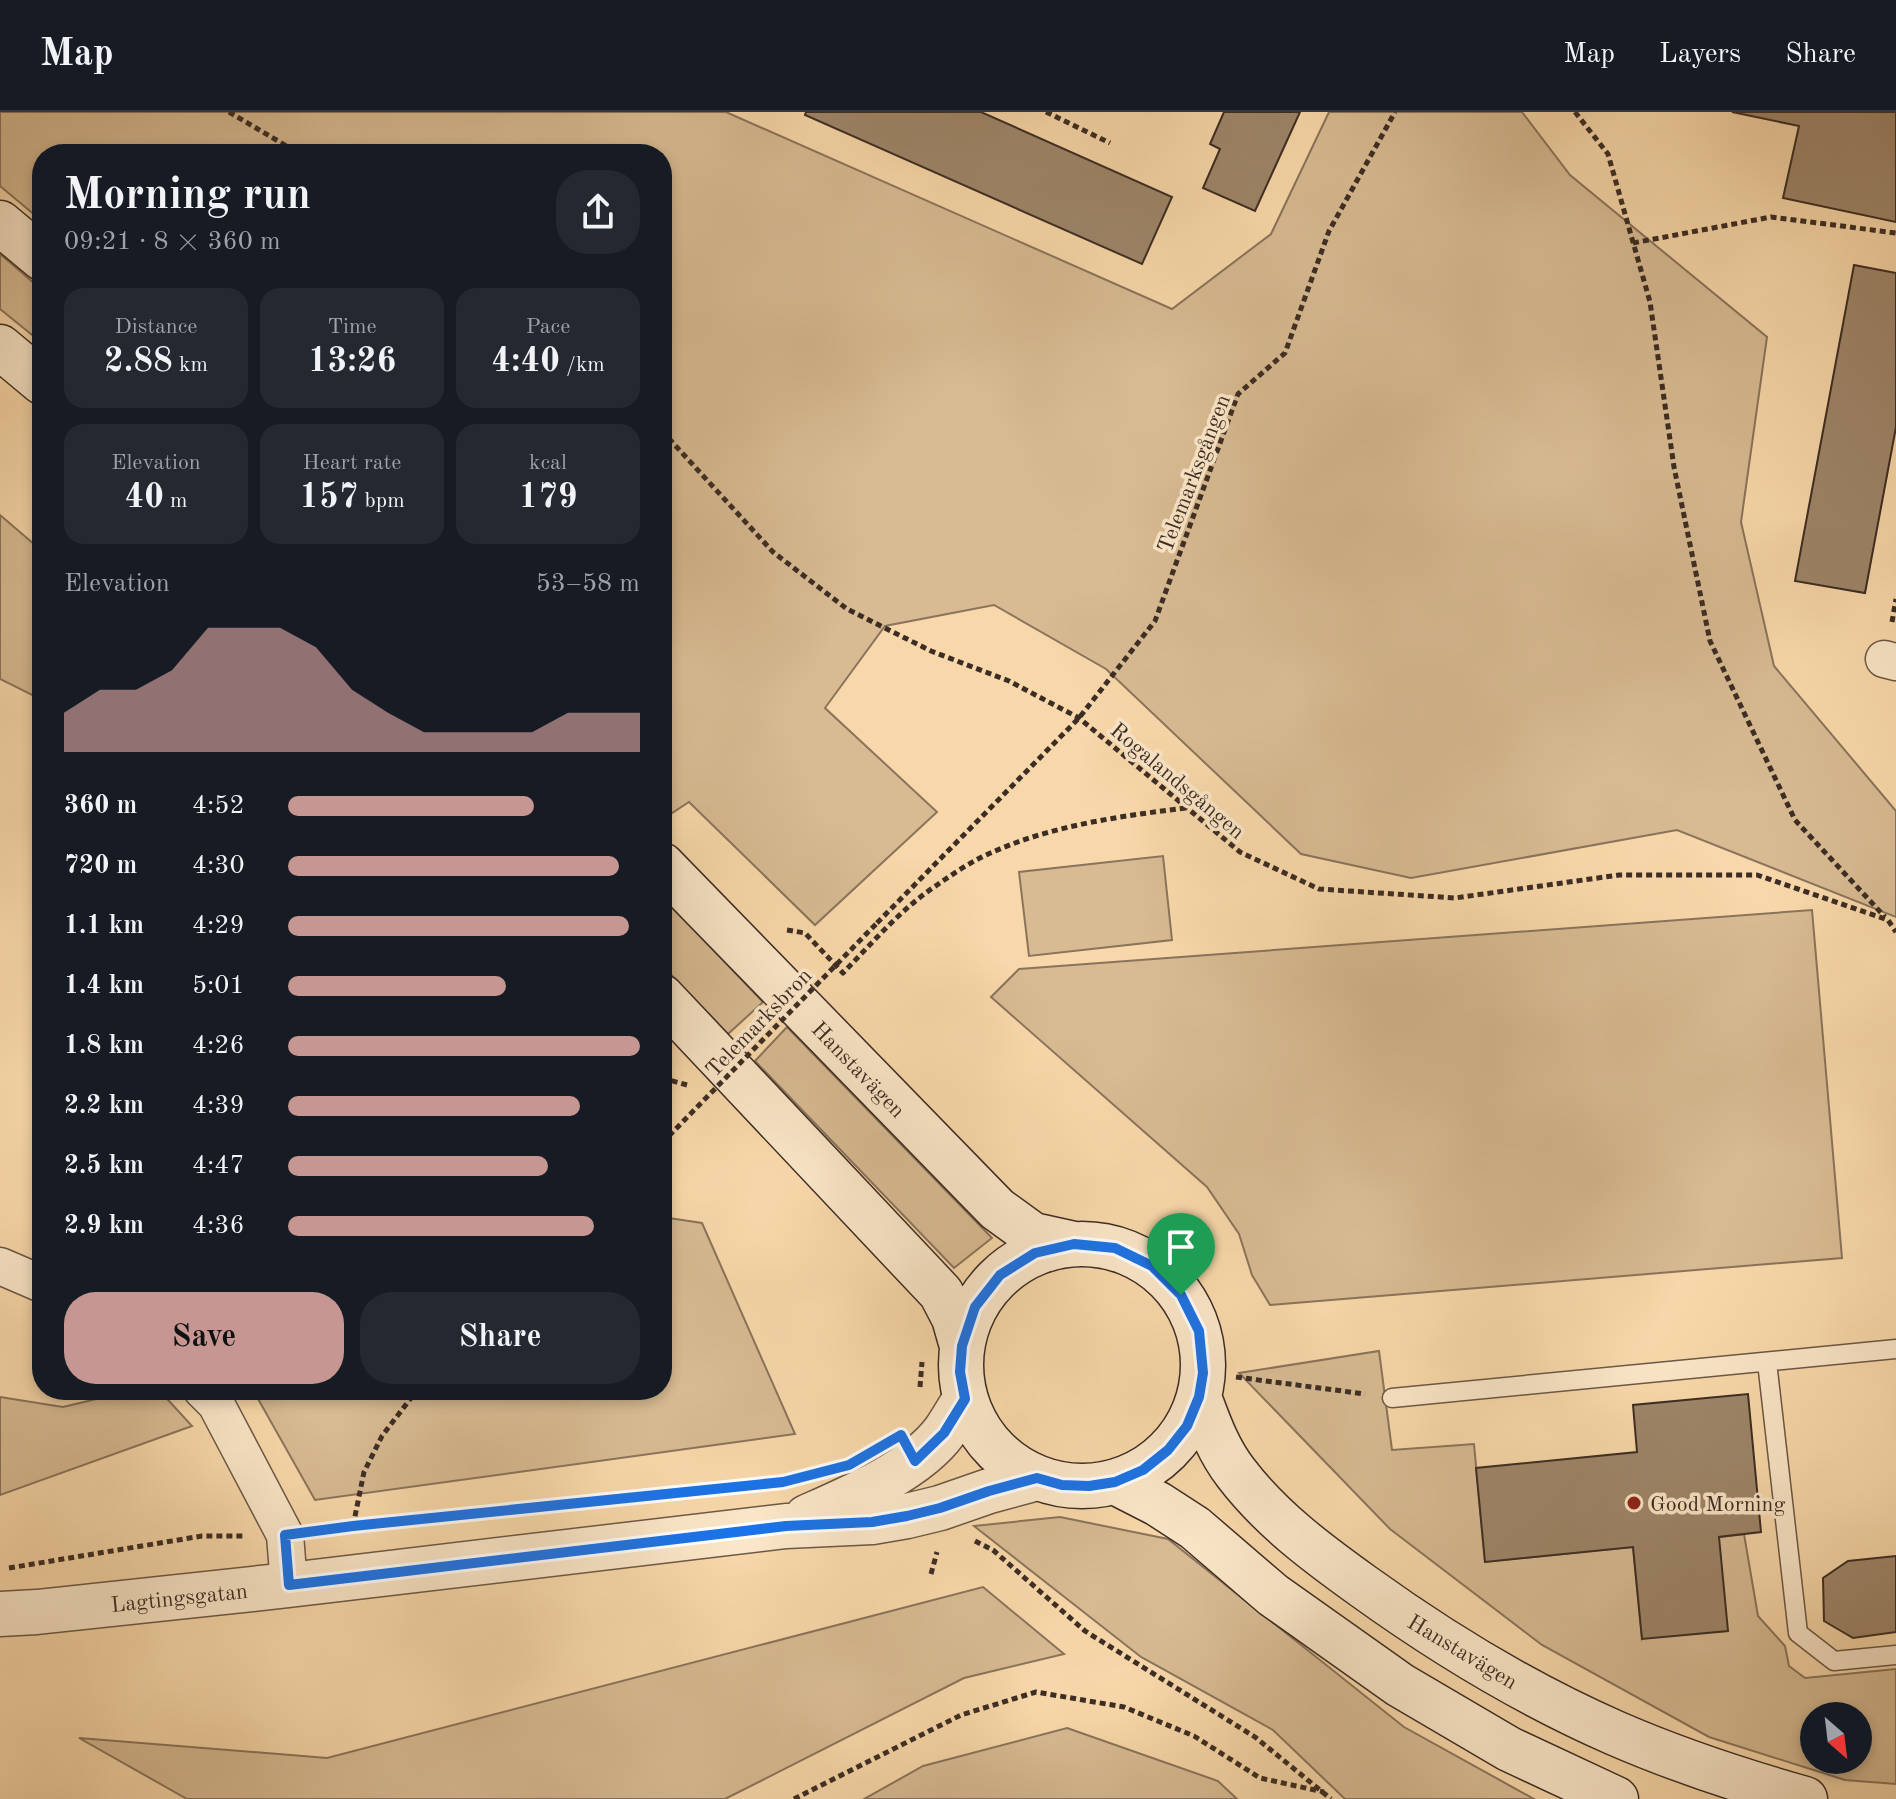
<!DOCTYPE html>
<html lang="en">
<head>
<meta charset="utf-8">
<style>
	body { margin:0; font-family:"Old Standard TT",serif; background:#242831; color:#f1f3f6; height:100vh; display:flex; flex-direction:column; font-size:30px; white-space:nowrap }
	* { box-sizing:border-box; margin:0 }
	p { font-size:26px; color:#9ea1a6 }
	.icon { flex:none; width:44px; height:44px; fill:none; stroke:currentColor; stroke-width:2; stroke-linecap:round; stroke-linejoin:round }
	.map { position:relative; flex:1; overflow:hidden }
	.panel { position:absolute; left:32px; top:32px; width:640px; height:1256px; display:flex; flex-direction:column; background:#171b24; border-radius:32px; box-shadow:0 4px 12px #0003 }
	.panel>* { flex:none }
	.needle { width:52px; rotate:152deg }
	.tools { position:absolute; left:1800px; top:1590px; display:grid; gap:16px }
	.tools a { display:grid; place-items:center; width:72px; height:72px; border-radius:50%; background:#171b24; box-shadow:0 4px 12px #0003; font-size:40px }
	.pin { position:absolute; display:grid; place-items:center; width:68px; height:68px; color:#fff; margin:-82px -34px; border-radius:50% 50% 50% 0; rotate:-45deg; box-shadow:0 0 8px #0007 }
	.pin .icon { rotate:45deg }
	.round { display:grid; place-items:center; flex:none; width:84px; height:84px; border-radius:32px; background:#242831 }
	.overview { display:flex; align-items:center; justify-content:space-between; height:136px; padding:0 32px }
	h1 { font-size:44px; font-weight:800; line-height:60px }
	.figures { display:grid; grid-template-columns:repeat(3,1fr); gap:12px; height:136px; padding:8px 32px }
	.figures div { display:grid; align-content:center; border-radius:20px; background:#242831; text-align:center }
	.figures b { font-size:34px; font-weight:800 }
	.figures small { font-size:22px; font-weight:400 }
	.figures p { font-size:22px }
	.chart { height:224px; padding:16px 32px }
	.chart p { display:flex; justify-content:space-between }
	.chart svg { width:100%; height:144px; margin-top:8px; fill:#c59692; opacity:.7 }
	.action { display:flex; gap:16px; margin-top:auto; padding:16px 32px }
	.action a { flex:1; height:92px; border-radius:32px; background:#c59692; color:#111; font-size:32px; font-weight:800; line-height:92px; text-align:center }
	.action a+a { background:#242831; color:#f1f3f6 }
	ul { padding:0 32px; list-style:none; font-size:26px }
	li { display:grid; grid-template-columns:128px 96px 1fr; align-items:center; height:60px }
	li i { height:20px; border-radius:10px; background:#c59692 }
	header { display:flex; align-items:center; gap:48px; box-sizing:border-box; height:112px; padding:0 40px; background:#171b24; border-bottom:2px solid #363941 }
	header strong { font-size:38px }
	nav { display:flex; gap:44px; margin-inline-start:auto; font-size:28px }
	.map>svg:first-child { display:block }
	.green { fill:#d8bb93; stroke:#8a745c; stroke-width:2; fill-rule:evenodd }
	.building { fill:#9e866a; stroke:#3c2d24; stroke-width:2 }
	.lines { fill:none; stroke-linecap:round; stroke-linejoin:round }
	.service-casing { stroke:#6b5846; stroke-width:21 }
	.minor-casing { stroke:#6b5846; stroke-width:39 }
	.tertiary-casing { stroke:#6b5846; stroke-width:47 }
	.secondary-casing { stroke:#3c2d24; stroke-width:47 }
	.path { stroke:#3c2d24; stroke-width:5; stroke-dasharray:6 4; stroke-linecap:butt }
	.service { stroke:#fae6c8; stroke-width:18 }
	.minor { stroke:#fae6c8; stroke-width:36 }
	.tertiary { stroke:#fae6c8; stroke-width:44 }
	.secondary { stroke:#fae6c8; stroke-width:44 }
	.path-bridge { stroke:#3c2d24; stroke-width:5; stroke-dasharray:6 4; stroke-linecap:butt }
	.route-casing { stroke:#fff; stroke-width:16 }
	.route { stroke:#1a73e8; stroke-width:10 }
	.poi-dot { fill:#8f2418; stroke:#fae6c8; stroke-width:3 }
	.labels { text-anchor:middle; stroke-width:7; stroke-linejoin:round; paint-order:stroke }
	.street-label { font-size:22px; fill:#3c2d24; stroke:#fae6c8 }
	.poi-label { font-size:22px; fill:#3c2d24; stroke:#fae6c8; text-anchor:start }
</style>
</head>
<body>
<header>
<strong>Map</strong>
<nav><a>Map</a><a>Layers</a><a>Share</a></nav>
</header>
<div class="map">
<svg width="1896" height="1687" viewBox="0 0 1896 1687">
	<rect width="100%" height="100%" fill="#f8d8aa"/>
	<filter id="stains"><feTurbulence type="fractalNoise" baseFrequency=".0025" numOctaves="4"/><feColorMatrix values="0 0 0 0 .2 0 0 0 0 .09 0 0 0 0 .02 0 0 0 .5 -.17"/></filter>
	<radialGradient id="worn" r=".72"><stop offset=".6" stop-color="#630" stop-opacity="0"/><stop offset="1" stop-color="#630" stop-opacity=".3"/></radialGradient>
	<path class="green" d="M 0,0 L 726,0 L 1172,197 L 1271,122 L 1329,0 L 1522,0 L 1570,63 L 1767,225 L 1741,410 L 1774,554 L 1896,699 L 1896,805 L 1677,718 L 1411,766 L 1301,742 L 1106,557 L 994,493 L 885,514 L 825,596 L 937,700 L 815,813 L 689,690 L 672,701 L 662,696 L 662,42 L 42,42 L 42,109 L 0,74 Z
		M 0,142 L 42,178 L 42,231 L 0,197 Z
		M 0,403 L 42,439 L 42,588 L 0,567 Z
		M 1163,744 L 1172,828 L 1029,844 L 1019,760 Z
		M 662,784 L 763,890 L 728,922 L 662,853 Z
		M 1812,798 L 1842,1146 L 1270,1193 L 1252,1163 L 1239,1122 L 1207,1075 L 991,885 L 1019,857 Z
		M 787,915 L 992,1126 L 954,1156 L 755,949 Z
		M 662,1105 L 702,1111 L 795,1322 L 315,1388 L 253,1278 L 662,1278 Z
		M 1379,1239 L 1392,1338 L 1474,1332 L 1485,1450 L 1633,1435 L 1642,1527 L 1719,1425 L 1744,1422 L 1758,1504 L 1785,1534 L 1789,1554 L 1805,1566 L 1896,1557 L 1896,1672 L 1845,1668 L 1709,1625 L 1542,1533 L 1390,1417 L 1239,1261 ZM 1814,1604 L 1858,1604 L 1858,1648 L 1814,1648 Z
		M 134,1278 L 159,1278 L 192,1314 L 0,1383 L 0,1285 L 63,1295 Z
		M 1060,1405 L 1168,1427 L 1404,1615 L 1534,1687 L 1345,1687 L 1273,1618 L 1141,1545 L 974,1414 Z
		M 983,1475 L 1064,1542 L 964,1566 L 725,1687 L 187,1687 L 79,1626 L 327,1646 Z
		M 1067,1616 L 1218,1669 L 1237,1687 L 864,1687 L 923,1654 Z"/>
	<path class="building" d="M 806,0 L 981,0 L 1172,85 L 1142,152 L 805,3 Z
		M 1224,0 L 1300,0 L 1255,99 L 1203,76 L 1220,37 L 1210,32 Z
		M 1732,0 L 1896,0 L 1896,110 L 1783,86 L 1799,14 Z
		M 1854,153 L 1896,161 L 1896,315 L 1865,481 L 1795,469 Z
		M 1748,1282 L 1761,1420 L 1719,1425 L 1728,1519 L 1642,1527 L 1633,1435 L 1485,1450 L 1476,1356 L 1637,1340 L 1633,1293 Z
		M 1896,1444 L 1896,1520 L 1853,1526 L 1824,1509 L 1823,1466 L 1848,1449 Z"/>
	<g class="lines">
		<defs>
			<path id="service" d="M 1767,1250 L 1798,1521 L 1834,1549 L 1896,1543
				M 1392,1286 L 1896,1237"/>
			<path id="minor" d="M 1884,547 L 1896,550
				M 0,1154 L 42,1172
				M 202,1278 L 216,1292 L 285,1423 L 289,1473"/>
			<path id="tertiary" d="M 807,1405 C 850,1386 917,1358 945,1319 C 952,1309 958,1298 965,1287
				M 0,1502 L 37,1500 L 289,1473 L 786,1414 L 872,1410 L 907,1404 L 940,1396 L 989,1379 L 1037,1366"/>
			<path id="secondary" d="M 0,111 L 42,146
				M 0,235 L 42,270
				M 662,753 L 997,1097 L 1033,1123 L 1074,1132
				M 662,885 L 941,1181 L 954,1206 L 962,1234
				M961 1253a121 121 0 1 1 242 0a121 121 0 1 1-242 0Z
				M 1199,1285 C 1209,1312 1218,1338 1236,1361 C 1271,1407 1317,1441 1363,1474 C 1442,1531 1526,1582 1615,1621 C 1677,1648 1741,1669 1805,1687
				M 1115,1370 L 1158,1392 L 1195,1416 L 1273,1483 L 1400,1573 L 1509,1637 L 1616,1687"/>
		</defs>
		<use href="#service" class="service-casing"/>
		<use href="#minor" class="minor-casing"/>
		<use href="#tertiary" class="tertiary-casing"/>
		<use href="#secondary" class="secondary-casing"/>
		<path class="path" d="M 229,0 L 300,42
			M 1046,0 L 1110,31
			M 1575,0 L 1608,42 L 1650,190 L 1674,355 L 1710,529 L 1795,708 L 1885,805
			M 1633,131 L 1771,105 L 1896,121
			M 662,319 L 773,440 L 847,497 L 931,539 L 1009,569 L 1079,606 L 1240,740 L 1319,777 L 1455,786 L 1619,763 L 1757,763 L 1888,808 L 1896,820
			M 1892,510 L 1896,487
			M 877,811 L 1079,606 L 1155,509 L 1238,282 L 1285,241 L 1329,119 L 1395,0
			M 787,818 L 805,821 L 843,861 C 872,831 902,796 937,773 C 954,761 975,747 995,739 C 1055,713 1121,704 1186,696
			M 662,966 L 687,973
			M 662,1013 L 671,1022
			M 1236,1265 L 1365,1282
			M 920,1275 L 922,1250
			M 353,1414 L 364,1360 L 382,1324 L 417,1278
			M 322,1418 L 646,1384
			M 975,1429 L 993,1438 L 1085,1519 L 1255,1625 L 1331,1687
			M 9,1456 L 202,1424 L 244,1424
			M 931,1462 L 937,1440
			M 794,1687 L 961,1603 L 1036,1580 L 1124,1595 L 1194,1624 L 1260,1666 L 1324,1680"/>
		<use href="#service" class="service"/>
		<use href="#minor" class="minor"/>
		<use href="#tertiary" class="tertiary"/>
		<use href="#secondary" class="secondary"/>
		<path class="path-bridge" d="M 662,1031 L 877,811"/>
	</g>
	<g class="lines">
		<defs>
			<path id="route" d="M 1074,1132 L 1115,1136 L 1152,1154 L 1181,1183 L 1199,1219 L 1203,1261 L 1199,1285 L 1187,1314 L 1168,1338 L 1143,1358 L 1115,1370 L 1089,1374 L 1062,1373 L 1037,1366 L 989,1379 L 940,1396 L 907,1404 L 872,1410 L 786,1414 L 289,1473 L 285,1423 L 353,1414 L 783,1370 L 849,1353 L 901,1323 L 915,1349 L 944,1321 L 965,1287 L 960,1260 L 962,1234 L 975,1195 L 1000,1163 L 1035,1141 Z"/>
		</defs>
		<use href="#route" class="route-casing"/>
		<use href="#route" class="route"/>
	</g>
	<circle class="poi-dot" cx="1634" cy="1391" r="8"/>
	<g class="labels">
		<g class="street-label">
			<text transform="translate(1193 361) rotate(-69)" y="8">Telemarksgången</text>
			<text transform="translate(1178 668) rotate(40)" y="8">Rogalandsgången</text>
			<text transform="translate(758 910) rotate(-46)" y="8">Telemarksbron</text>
			<text transform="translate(859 957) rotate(46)" y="8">Hanstavägen</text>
			<text transform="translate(179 1485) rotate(-6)" y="8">Lagtingsgatan</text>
			<text transform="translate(1463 1539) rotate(31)" y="8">Hanstavägen</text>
		</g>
		<g class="poi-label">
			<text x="1650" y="1399">Good Morning</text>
		</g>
	</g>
	<rect width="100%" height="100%" filter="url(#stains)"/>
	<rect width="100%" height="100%" fill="url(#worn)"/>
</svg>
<div class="tools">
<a><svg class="needle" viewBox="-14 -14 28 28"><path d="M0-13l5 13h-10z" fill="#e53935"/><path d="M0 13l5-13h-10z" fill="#9ea1a6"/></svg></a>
</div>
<div class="pin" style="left:1181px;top:1183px;background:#1e9e55"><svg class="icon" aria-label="arrive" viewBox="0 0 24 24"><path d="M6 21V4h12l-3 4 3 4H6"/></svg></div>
<section class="panel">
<div class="overview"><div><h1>Morning run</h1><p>09:21 · 8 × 360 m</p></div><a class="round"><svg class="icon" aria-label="share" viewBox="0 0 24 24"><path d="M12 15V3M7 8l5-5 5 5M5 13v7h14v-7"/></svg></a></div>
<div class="figures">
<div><p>Distance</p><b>2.88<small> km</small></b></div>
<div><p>Time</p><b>13:26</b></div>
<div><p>Pace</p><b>4:40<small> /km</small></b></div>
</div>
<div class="figures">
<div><p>Elevation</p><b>40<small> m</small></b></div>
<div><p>Heart rate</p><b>157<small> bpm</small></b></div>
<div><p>kcal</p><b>179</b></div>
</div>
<div class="chart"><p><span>Elevation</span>53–58 m</p>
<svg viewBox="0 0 160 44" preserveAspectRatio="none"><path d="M0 44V32L10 25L20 25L30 19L40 6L50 6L60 6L70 12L80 25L90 32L100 38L110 38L120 38L130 38L140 32L150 32L160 32V44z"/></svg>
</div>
<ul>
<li><b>360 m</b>4:52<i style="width:70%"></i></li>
<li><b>720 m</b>4:30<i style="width:94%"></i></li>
<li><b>1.1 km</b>4:29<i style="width:97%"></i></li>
<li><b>1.4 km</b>5:01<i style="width:62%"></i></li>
<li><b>1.8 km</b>4:26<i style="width:100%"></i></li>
<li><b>2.2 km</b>4:39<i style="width:83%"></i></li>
<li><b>2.5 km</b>4:47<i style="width:74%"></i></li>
<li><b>2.9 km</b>4:36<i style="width:87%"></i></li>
</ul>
<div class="action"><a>Save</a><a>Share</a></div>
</section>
</div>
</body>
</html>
